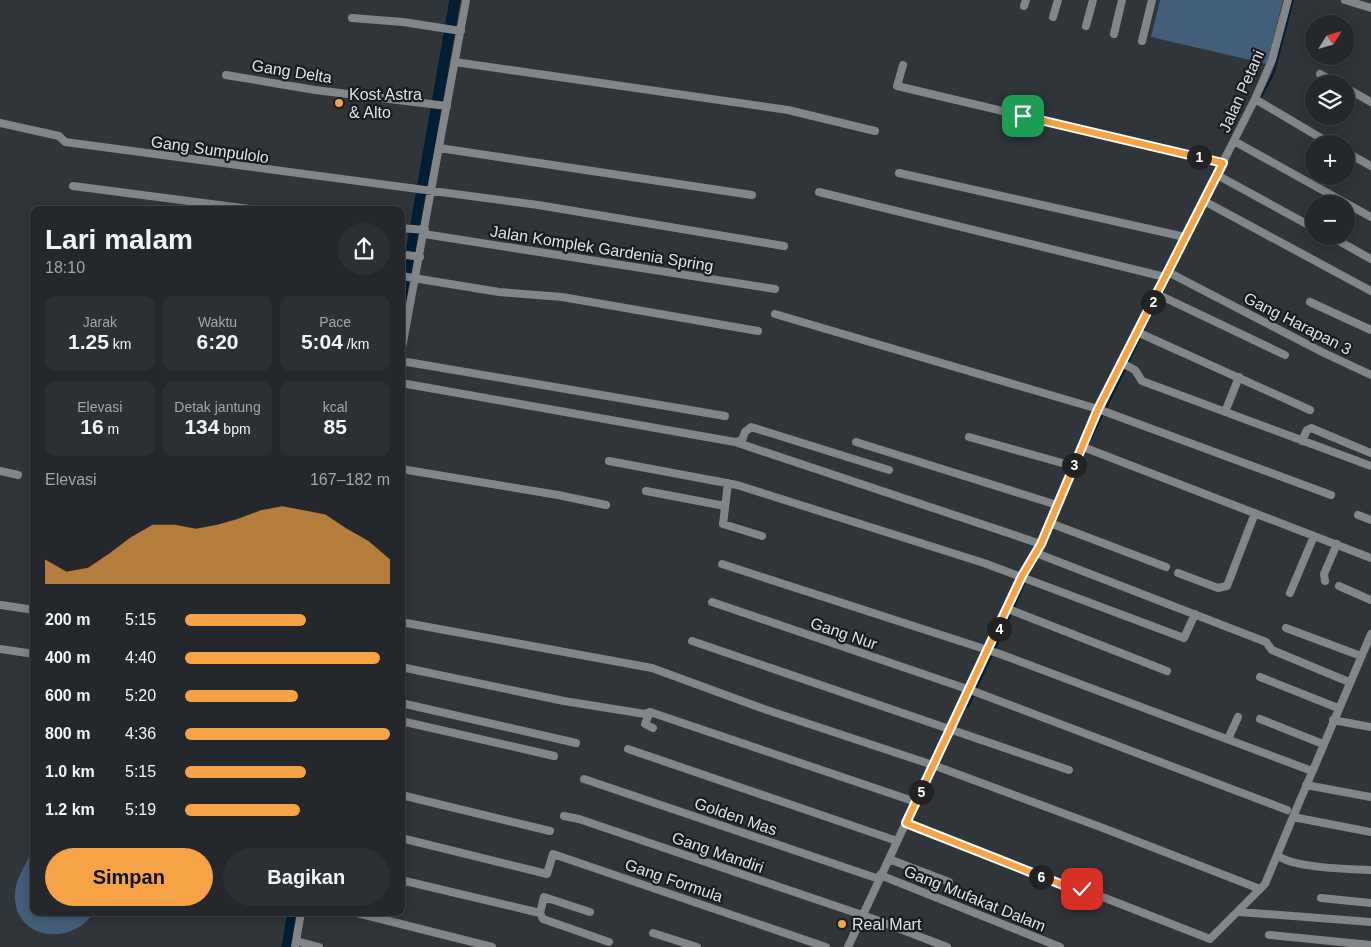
<!DOCTYPE html>
<html lang="id">
<head>
<meta charset="utf-8">
<style>
	body { margin:0; font-family:Arial,sans-serif; background:#2c3034; color:#f1f3f6; height:100vh; display:flex; flex-direction:column; font-size:19px; white-space:nowrap }
	* { box-sizing:border-box; margin:0 }
	p { font-size:16px; color:#a3a6a9 }
	.icon { flex:none; width:28px; height:28px; fill:none; stroke:currentColor; stroke-width:2; stroke-linecap:round; stroke-linejoin:round }
	.map { position:relative; flex:1; overflow:hidden }
	.panel { position:absolute; left:30px; top:206px; width:375px; height:710px; display:flex; flex-direction:column; background:#24282c; border-radius:10px; box-shadow:0 2px 12px #0003,0 0 0 1px #414448 }
	.panel>* { flex:none }
	.needle { width:32px; rotate:53deg }
	.fabs { position:absolute; left:1305px; top:15px; display:grid; gap:10px }
	.fabs a { display:grid; place-items:center; width:50px; height:50px; border-radius:50%; background:#24282c; box-shadow:0 2px 12px #0003,0 0 0 1px #414448; font-size:25px }
	.pin { position:absolute; display:grid; place-items:center; width:42px; height:42px; color:#fff; margin:-21px; border-radius:10px; box-shadow:0 2px 8px #0006 }
	.km { position:absolute; width:25px; height:25px; margin:-12px; border-radius:50%; background:#222; color:#fff; font-size:14px; line-height:25px; text-align:center }
	.round { display:grid; place-items:center; flex:none; width:52px; height:52px; border-radius:26px; background:#2c3034 }
	.overview { display:flex; align-items:center; justify-content:space-between; height:85px; padding:0 15px }
	h1 { font-size:28px; font-weight:700; line-height:38px }
	.metrics { display:grid; grid-template-columns:repeat(3,1fr); gap:8px; height:85px; padding:5px 15px }
	.metrics div { display:grid; align-content:center; border-radius:10px; background:#2c3034; text-align:center }
	.metrics b { font-size:21px; font-weight:700 }
	.metrics small { font-size:14px; font-weight:400 }
	.metrics p { font-size:14px }
	.chart { height:140px; padding:10px 15px }
	.chart p { display:flex; justify-content:space-between }
	.chart svg { width:100%; height:90px; margin-top:5px; fill:#f5a345; opacity:.7 }
	.action { display:flex; gap:10px; margin-top:auto; padding:10px 15px }
	.action a { flex:1; height:58px; border-radius:30px; background:#f5a345; color:#111; font-size:20px; font-weight:700; line-height:58px; text-align:center }
	.action a+a { background:#2c3034; color:#f1f3f6 }
	ul { padding:0 15px; list-style:none; font-size:16px }
	li { display:grid; grid-template-columns:80px 60px 1fr; align-items:center; height:38px }
	li i { height:12px; border-radius:6px; background:#f5a345 }
	.map>svg:first-child { display:block }
	.green { fill:#425e78 }
	.lines { fill:none; stroke-linecap:round; stroke-linejoin:round }
	.stream { stroke:#021e35; stroke-width:2 }
	.river { stroke:#021e35; stroke-width:11 }
	.street { stroke:#838688; stroke-width:8 }
	.route-casing { stroke:#fff; stroke-width:10 }
	.route { stroke:#f5a345; stroke-width:6 }
	.poi-dot { fill:#f5a345; stroke:#1a1d1f; stroke-width:2 }
	.labels { text-anchor:middle; stroke-width:4.5; stroke-linejoin:round; paint-order:stroke }
	.street-label { font-size:16px; fill:#dfe2e5; stroke:#1a1d1f }
	.poi-label { font-size:16px; fill:#dfe2e5; stroke:#1a1d1f; text-anchor:start }
</style>
</head>
<body>
<div class="map">
<svg width="1371" height="947" viewBox="0 0 1371 947">
	<rect width="100%" height="100%" fill="#30353a"/>
	<path class="green" d="M 1160,0 L 1283,0 L 1267,64 L 1151,37 Z
		M 34,847 L 34,912 L 93,913 C 72,947 13,940 15,894 C 15,879 28,861 34,847 Z"/>
	<g class="lines">
		<path class="stream" d="M 1260,99 L 1274,72 L 1293,0
			M 1173,271 L 1205,206
			M 1162,293 L 1171,275
			M 1143,331 L 1160,298
			M 1128,363 L 1141,336
			M 1105,410 L 1126,367
			M 1087,446 L 1103,414
			M 1078,466 L 1085,450
			M 1027,578 L 1033,564
			M 1014,607 L 1025,582
			M 994,651 L 1012,612
			M 976,689 L 992,655
			M 968,707 L 974,694"/>
		<path class="river" d="M 401,310 L 455,0
			M 287,947 L 293,912"/>
		<path class="street" d="M 1345,0 L 1371,8
			M 1024,6 L 1026,0
			M 1053,17 L 1058,0
			M 352,18 L 403,22 L 461,31
			M 1086,26 L 1093,0
			M 1114,34 L 1122,0
			M 1142,41 L 1152,0
			M 455,62 L 788,110 L 875,131
			M 903,65 L 897,86 L 1223,163
			M 1320,74 L 1338,84
			M 226,75 L 315,90 L 447,106
			M 1346,88 L 1371,102
			M 1255,99 L 1331,144
			M 0,123 L 59,136 L 65,142 L 538,205 L 784,246
			M 1234,141 L 1371,217
			M 439,148 L 752,195
			M 1346,152 L 1371,166
			M 899,173 L 1185,237
			M 1217,175 L 1314,228
			M 73,186 L 258,210
			M 819,192 L 1165,277
			M 1204,201 L 1371,291
			M 401,228 L 425,230
			M 424,234 L 775,289
			M 1330,236 L 1371,259
			M 401,254 L 420,257
			M 1168,272 L 1324,353 L 1371,375
			M 401,276 L 499,292 L 562,297 L 758,331
			M 1157,294 L 1285,355
			M 1310,302 L 1371,330
			M 775,314 L 1098,409 L 1331,495
			M 1137,332 L 1310,410
			M 401,353 L 466,0
			M 401,361 L 725,416
			M 1122,363 L 1135,370 L 1142,381 L 1371,466
			M 401,383 L 735,442 L 742,440 L 745,432 L 751,427 L 889,470
			M 1225,412 L 1239,377
			M 969,437 L 1073,466
			M 1302,441 L 1307,430 L 1311,428 L 1371,453
			M 735,442 L 1041,544
			M 856,442 L 1057,505
			M 1083,447 L 1371,558
			M 609,461 L 737,485 L 984,563 L 1184,638 L 1195,614
			M 401,469 L 558,495 L 606,505
			M 0,471 L 18,475
			M 33,482 L 34,482
			M 728,483 L 723,524 L 762,536
			M 646,491 L 725,506
			M 1358,515 L 1371,520
			M 1050,523 L 1166,567
			M 1036,553 L 1266,642 L 1272,650 L 1349,682
			M 722,564 L 1000,654 L 1312,771
			M 1178,573 L 1218,588 L 1227,586 L 1255,513
			M 1325,581 L 1324,574 L 1337,544
			M 1339,586 L 1371,600
			M 1290,593 L 1314,536
			M 712,602 L 973,691 L 1287,810
			M 1,605 L 34,610
			M 1008,609 L 1167,671
			M 401,622 L 652,668 L 767,710 L 933,765 L 1103,828 L 1260,889
			M 1286,628 L 1361,656
			M 1371,634 L 1293,817 L 1371,832
			M 692,641 L 1069,770
			M 0,649 L 34,654
			M 401,667 L 564,701 L 645,714 L 650,712 L 916,802
			M 1260,677 L 1338,708
			M 401,703 L 576,743
			M 650,712 L 645,724 L 653,728
			M 1260,719 L 1323,744
			M 1333,720 L 1371,727
			M 401,721 L 554,756
			M 1228,739 L 1238,717
			M 628,749 L 897,841
			M 584,779 L 879,879
			M 1306,785 L 1371,797
			M 401,795 L 550,831
			M 564,816 L 579,819 L 871,918 L 947,947
			M 906,823 L 1067,887 L 1082,889 L 1210,939 L 1265,884 L 1293,817
			M 401,838 L 547,874 L 553,854 L 826,947
			M 1278,856 C 1295,868 1348,869 1371,870
			M 889,859 L 949,882
			M 880,875 L 1060,947
			M 401,880 L 540,913
			M 1321,898 L 1371,903
			M 353,912 L 492,947
			M 590,912 L 544,897 L 540,913 L 543,919 L 609,942
			M 1239,912 L 1371,922
			M 653,933 L 697,947
			M 1269,935 L 1371,945
			M 296,941 L 319,947
			M 295,947 L 301,912
			M 848,947 L 968,689 L 1022,576 L 1041,544 L 1098,409 L 1255,99 L 1272,60 L 1288,0"/>
	</g>
	<g class="lines">
		<defs>
			<path id="route" d="M 1023,116 L 1223,163 L 1098,409 L 1041,544 L 1022,576 L 906,823 L 1068,887 L 1082,889"/>
		</defs>
		<use href="#route" class="route-casing"/>
		<use href="#route" class="route"/>
	</g>
	<g class="poi-dot">
		<circle cx="339" cy="103" r="5"/>
		<circle cx="842" cy="924" r="5"/>
	</g>
	<g class="labels">
		<g class="street-label">
			<text transform="translate(292 71) rotate(9)" y="6">Gang Delta</text>
			<text transform="translate(1241 91) rotate(-66)" y="6">Jalan Petani</text>
			<text transform="translate(210 149) rotate(8)" y="6">Gang Sumpulolo</text>
			<text transform="translate(602 248) rotate(9)" y="6">Jalan Komplek Gardenia Spring</text>
			<text transform="translate(1298 323) rotate(27)" y="6">Gang Harapan 3</text>
			<text transform="translate(844 633) rotate(19)" y="6">Gang Nur</text>
			<text transform="translate(736 816) rotate(19)" y="6">Golden Mas</text>
			<text transform="translate(718 852) rotate(19)" y="6">Gang Mandiri</text>
			<text transform="translate(674 880) rotate(19)" y="6">Gang Formula</text>
			<text transform="translate(975 898) rotate(22)" y="6">Gang Mufakat Dalam</text>
		</g>
		<g class="poi-label">
			<text x="349" y="100">Kost Astra<tspan x="349" dy="18">&amp; Alto</tspan></text>
			<text x="852" y="930">Real Mart</text>
		</g>
	</g>
</svg>
<div class="fabs">
<a><svg class="needle" viewBox="-14 -14 28 28"><path d="M0-13l5 13h-10z" fill="#e53935"/><path d="M0 13l5-13h-10z" fill="#a3a6a9"/></svg></a>
<a><svg class="icon" aria-label="layers" viewBox="0 0 24 24"><path d="M12 4l9 5-9 5-9-5zM3 14l9 5 9-5"/></svg></a>
<a>+</a>
<a>−</a>
</div>
<div class="pin" style="left:1023px;top:116px;background:#1e9e55"><svg class="icon" aria-label="arrive" viewBox="0 0 24 24"><path d="M6 21V4h12l-3 4 3 4H6"/></svg></div>
<div class="pin" style="left:1082px;top:889px;background:#d93025"><svg class="icon" aria-label="check" viewBox="0 0 24 24"><path d="M5 12l5 5 9-10"/></svg></div>
<b class="km" style="left:1199px;top:157px">1</b>
<b class="km" style="left:1153px;top:302px">2</b>
<b class="km" style="left:1074px;top:465px">3</b>
<b class="km" style="left:999px;top:629px">4</b>
<b class="km" style="left:921px;top:792px">5</b>
<b class="km" style="left:1041px;top:877px">6</b>
<section class="panel">
<div class="overview"><div><h1>Lari malam</h1><p>18:10</p></div><a class="round"><svg class="icon" aria-label="share" viewBox="0 0 24 24"><path d="M12 15V3M7 8l5-5 5 5M5 13v7h14v-7"/></svg></a></div>
<div class="metrics">
<div><p>Jarak</p><b>1.25<small> km</small></b></div>
<div><p>Waktu</p><b>6:20</b></div>
<div><p>Pace</p><b>5:04<small> /km</small></b></div>
</div>
<div class="metrics">
<div><p>Elevasi</p><b>16<small> m</small></b></div>
<div><p>Detak jantung</p><b>134<small> bpm</small></b></div>
<div><p>kcal</p><b>85</b></div>
</div>
<div class="chart"><p><span>Elevasi</span>167–182 m</p>
<svg viewBox="0 0 160 44" preserveAspectRatio="none"><path d="M0 44V32L10 38L20 36L30 29L40 21L50 15L60 15L70 17L80 15L90 12L100 8L110 6L120 8L130 10L140 17L150 23L160 32V44z"/></svg>
</div>
<ul>
<li><b>200 m</b>5:15<i style="width:59%"></i></li>
<li><b>400 m</b>4:40<i style="width:95%"></i></li>
<li><b>600 m</b>5:20<i style="width:55%"></i></li>
<li><b>800 m</b>4:36<i style="width:100%"></i></li>
<li><b>1.0 km</b>5:15<i style="width:59%"></i></li>
<li><b>1.2 km</b>5:19<i style="width:56%"></i></li>
</ul>
<div class="action"><a>Simpan</a><a>Bagikan</a></div>
</section>
</div>
</body>
</html>
